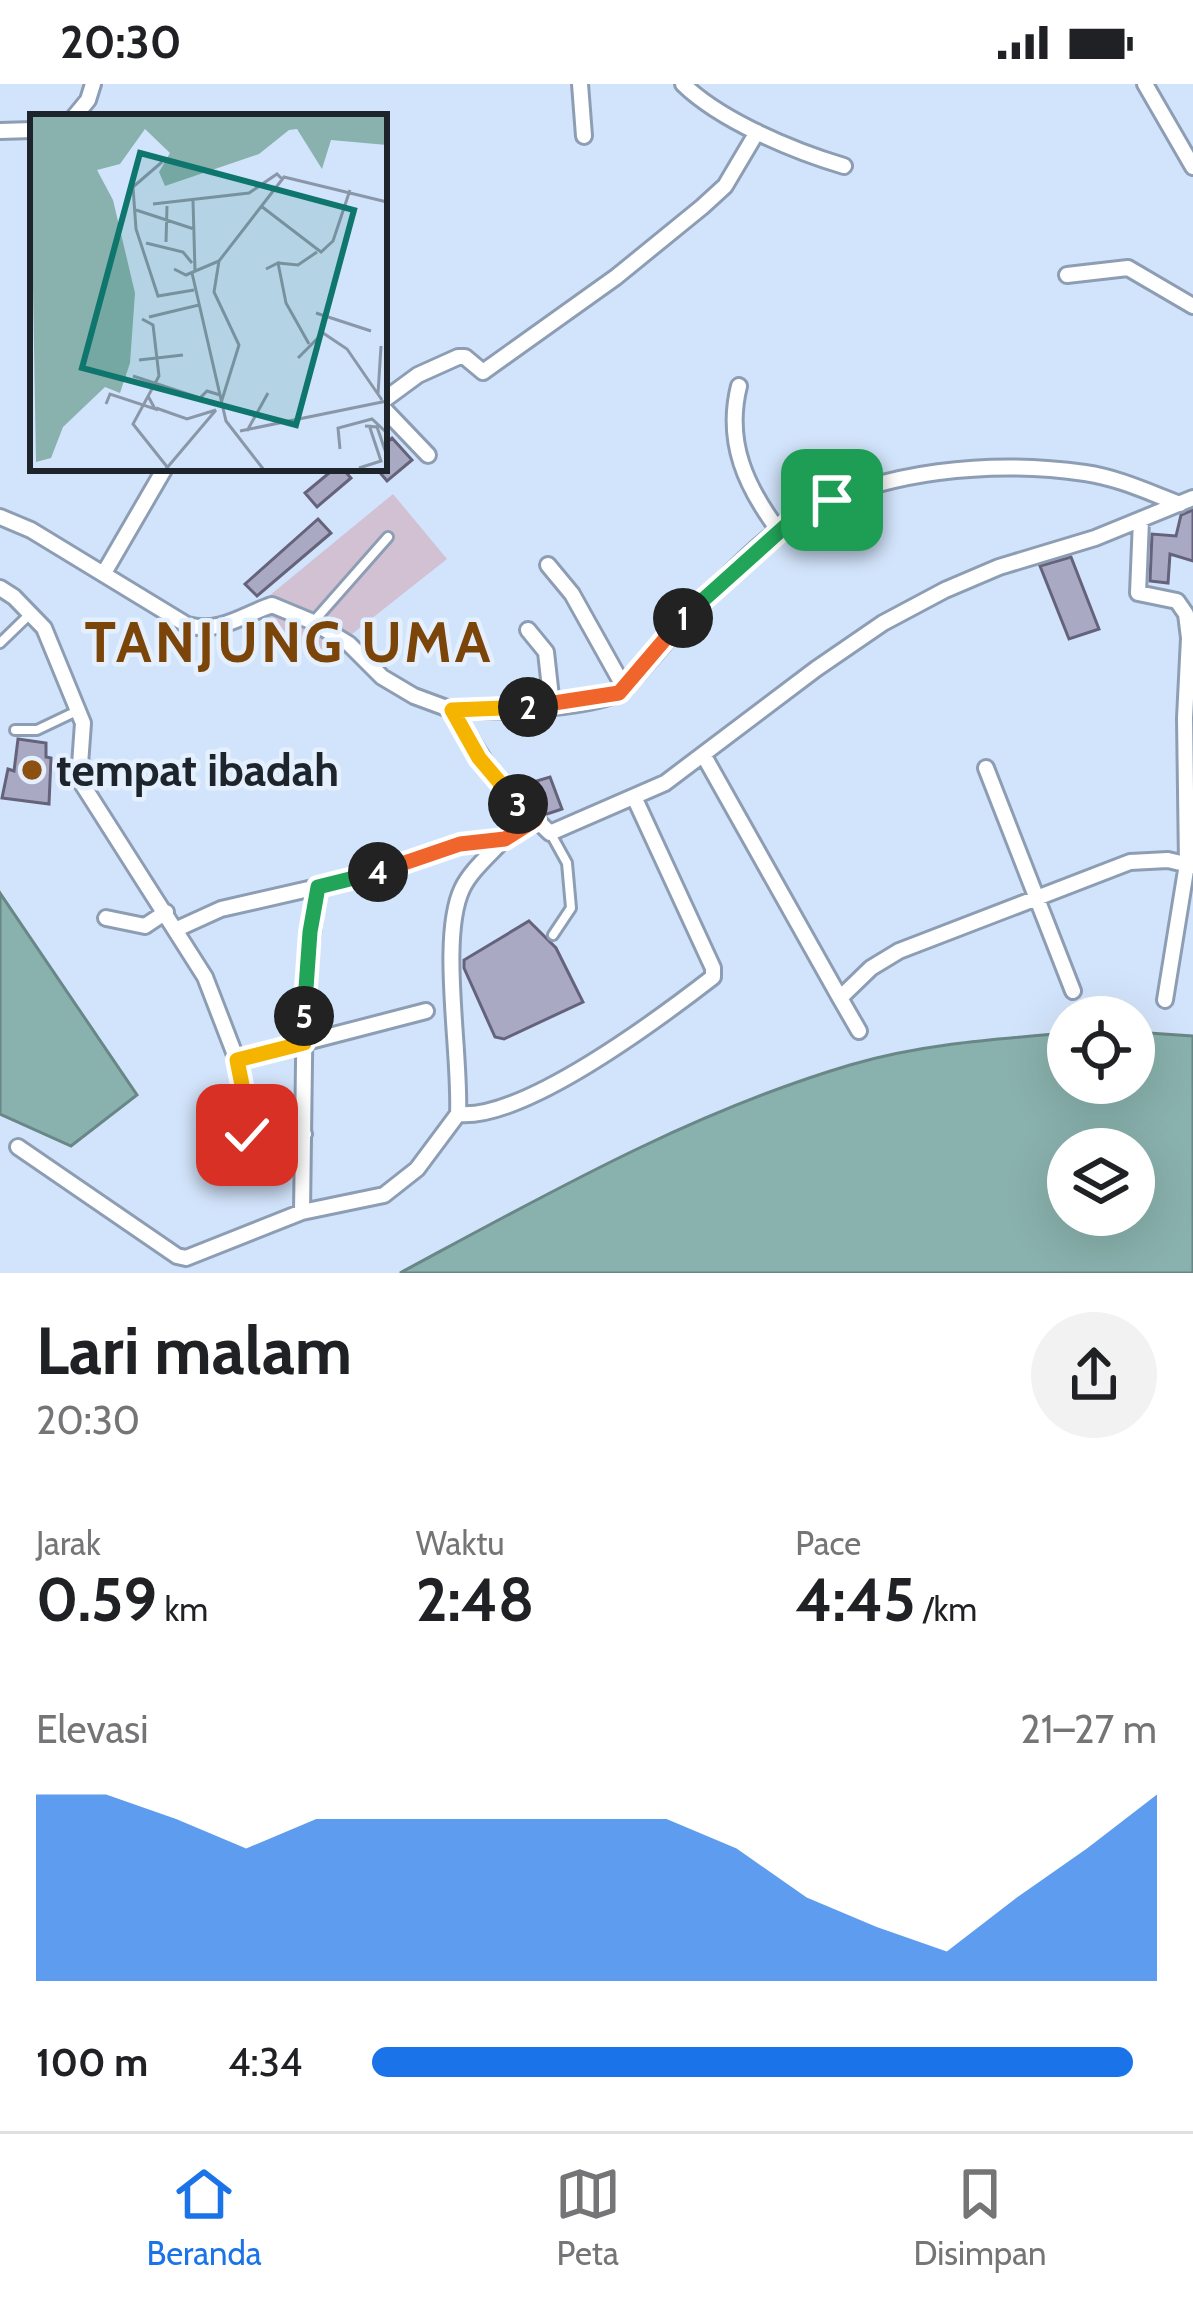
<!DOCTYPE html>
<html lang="id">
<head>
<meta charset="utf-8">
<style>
	body { margin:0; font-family:Cabin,sans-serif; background:#f2f2f2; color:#202124; height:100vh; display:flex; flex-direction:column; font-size:45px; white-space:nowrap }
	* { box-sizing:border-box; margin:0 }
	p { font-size:39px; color:#757577 }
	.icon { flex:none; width:66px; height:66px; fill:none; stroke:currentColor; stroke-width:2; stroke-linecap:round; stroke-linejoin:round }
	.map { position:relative; height:1189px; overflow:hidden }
	.side { display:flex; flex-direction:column; background:#fff; flex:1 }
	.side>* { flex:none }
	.buttons { position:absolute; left:1047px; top:912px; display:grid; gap:24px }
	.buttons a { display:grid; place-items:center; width:108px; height:108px; border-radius:50%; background:#fff; box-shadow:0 12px 48px #0002; font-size:60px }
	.pin { position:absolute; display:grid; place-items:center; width:102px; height:102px; color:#fff; margin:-51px; border-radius:24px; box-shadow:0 6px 18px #0006 }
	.km { position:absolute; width:60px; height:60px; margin:-30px; border-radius:50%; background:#222; color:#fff; font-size:33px; line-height:60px; text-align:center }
	.round { display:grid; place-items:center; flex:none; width:126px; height:126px; border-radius:63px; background:#f2f2f2 }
	.summary { display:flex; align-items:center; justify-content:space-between; height:204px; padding:0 36px }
	h1 { font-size:66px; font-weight:800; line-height:90px }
	.figures { display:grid; grid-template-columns:repeat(3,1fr); gap:18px; height:204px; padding:12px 36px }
	.figures div { display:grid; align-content:center }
	.figures b { font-size:60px; font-weight:800 }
	.figures small { font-size:33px; font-weight:400 }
	.figures p { font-size:33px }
	.chart { height:336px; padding:24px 36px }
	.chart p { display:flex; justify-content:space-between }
	.chart svg { width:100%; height:216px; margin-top:12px; fill:#1a73e8; opacity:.7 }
	ul { padding:0 36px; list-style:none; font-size:39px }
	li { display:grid; grid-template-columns:192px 144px 1fr; align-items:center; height:90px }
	li i { height:30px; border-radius:15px; background:#1a73e8 }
	.status { display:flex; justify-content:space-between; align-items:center; height:84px; padding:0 60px; background:#fff; direction:ltr }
	.status svg { height:33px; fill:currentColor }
	.tab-bar { display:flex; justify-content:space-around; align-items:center; height:168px; border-top:3px solid #e0e0e0; background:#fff; font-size:33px; color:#757577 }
	.tab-bar a { display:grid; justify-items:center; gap:6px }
	.tab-bar .active { color:#1a73e8 }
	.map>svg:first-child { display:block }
	.green { fill:#d1c1d3 }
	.water { fill:#89b1ad; stroke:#698786; stroke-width:3; fill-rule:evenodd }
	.building { fill:#aaa9c3; stroke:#65637b; stroke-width:3 }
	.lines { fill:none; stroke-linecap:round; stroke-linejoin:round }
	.lane-casing { stroke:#8d9eb4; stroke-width:14 }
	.street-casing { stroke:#8d9eb4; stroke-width:20 }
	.lane { stroke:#fff; stroke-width:8 }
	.street { stroke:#fff; stroke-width:14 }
	.split-1-casing { stroke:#fff; stroke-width:24 }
	.split-2-casing { stroke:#fff; stroke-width:24 }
	.split-3-casing { stroke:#fff; stroke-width:24 }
	.split-4-casing { stroke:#fff; stroke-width:24 }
	.split-5-casing { stroke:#fff; stroke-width:24 }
	.split-6-casing { stroke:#fff; stroke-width:24 }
	.split-1 { stroke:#22a559; stroke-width:15 }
	.split-2 { stroke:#f0652b; stroke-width:15 }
	.split-3 { stroke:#f5b400; stroke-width:15 }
	.split-4 { stroke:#f0652b; stroke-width:15 }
	.split-5 { stroke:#22a559; stroke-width:15 }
	.split-6 { stroke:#f5b400; stroke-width:15 }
	.poi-dot { fill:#8d5011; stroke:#e5f0fe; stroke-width:4.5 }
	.labels { text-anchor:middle; stroke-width:9; stroke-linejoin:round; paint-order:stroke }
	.poi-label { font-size:45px; font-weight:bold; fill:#1d242c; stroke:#e5f0fe; text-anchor:start }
	.district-label { font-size:57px; font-weight:bold; letter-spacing:3px; fill:#7b4408; stroke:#e5f0fe }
	.inset-road { fill:none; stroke:#8a97a8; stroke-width:3 }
	.view { fill:#0f766e; fill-opacity:0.15; stroke:#0f766e; stroke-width:6 }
	.inset-edge { fill:none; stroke:#1d242c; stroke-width:6 }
</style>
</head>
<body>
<div class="status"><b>20:30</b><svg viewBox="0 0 49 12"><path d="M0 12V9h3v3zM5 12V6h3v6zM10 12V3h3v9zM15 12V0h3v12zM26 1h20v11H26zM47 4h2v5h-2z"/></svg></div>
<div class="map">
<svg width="1193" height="1189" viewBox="0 0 1193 1189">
	<rect width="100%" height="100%" fill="#d2e4fb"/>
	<path class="green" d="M 393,410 L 447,475 L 328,569 L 285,556 L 258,521 Z"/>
	<path class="water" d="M 0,809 L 137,1011 L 71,1062 L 0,1030 Z
		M 1134,948 L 1193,952 L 1193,1189 L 400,1189 C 545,1111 691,1028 850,981 C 921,960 995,955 1068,949 L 1068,999 L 1134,999 ZM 1068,1065 L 1134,1065 L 1134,1131 L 1068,1131 Z"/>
	<path class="building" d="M 392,354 L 412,376 L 387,397 L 376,384 L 384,384 L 384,361 Z
		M 335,384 L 342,384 L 351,394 L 317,423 L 305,409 Z
		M 1193,426 L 1193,477 L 1170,470 L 1168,499 L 1150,497 L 1152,450 L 1176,452 L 1181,431 Z
		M 318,435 L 331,449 L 257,512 L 245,500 Z
		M 1071,473 L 1099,545 L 1069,555 L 1040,482 Z
		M 18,655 L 46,659 L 46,673 L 51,674 L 49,720 L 2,714 L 8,685 L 14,687 Z
		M 550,693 L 562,725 L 547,730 L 526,710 L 523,701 Z
		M 529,837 L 556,864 L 583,918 L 504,955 L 495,953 L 464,884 L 464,876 Z"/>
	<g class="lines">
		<defs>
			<path id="lane" d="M 314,537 L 388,453
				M 0,559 L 30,530
				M 15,646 L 37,646 L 79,626
				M 551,750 L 567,779 L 571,824 L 553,851"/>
			<path id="street" d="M 580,0 L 584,52
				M 683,0 C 721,37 794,67 844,82
				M 1145,0 L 1193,83
				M 74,33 L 88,16 L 93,0
				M 0,47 L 33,46
				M 1067,191 L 1128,184 L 1193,222
				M 739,302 C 725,358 746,403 779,447
				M 384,316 L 418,291 L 458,273 L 465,273 L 483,288 L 616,193 L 702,123 L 725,102 L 757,48
				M 384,325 L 428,371
				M 0,433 L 31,446 L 187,541 C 220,550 242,531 272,521 L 313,538 L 349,560 L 382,593 L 414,612 L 452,626 L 499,700 L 550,749 L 665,699 L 816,585 L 883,539 L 945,506 L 999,483 L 1095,454 L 1193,414
				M 1141,436 L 1138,509 L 1177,517 L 1186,530 L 1189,554 L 1185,634 L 1187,780 L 1165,916
				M 548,481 L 572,510 L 625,605
				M 104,489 L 165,384
				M 0,504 L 14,513 L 44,544 L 83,639 L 79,695 L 205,893 L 237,976 L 247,1026 L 247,1051
				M 528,546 L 546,568 L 552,622
				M 452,626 C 487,629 585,625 616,610 C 631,603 689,528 708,510 C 737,483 765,452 799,433 C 880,385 994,376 1085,389 C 1119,394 1148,408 1180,420
				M 704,672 L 840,914
				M 986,684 L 1073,907
				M 106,834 L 145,842 L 166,828
				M 177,845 L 221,825 L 361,793 L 460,760 L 504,755 L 535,736
				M 859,947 L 840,914 L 871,884 L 899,867 L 1130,778 L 1168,776 L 1193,782
				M 237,976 L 426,927
				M 458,1030 C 523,1037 660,934 713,893 L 713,884 L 635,715
				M 248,1038 L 304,1050
				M 18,1063 L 177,1172 L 186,1174 L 302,1128 L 384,1111 L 417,1085 L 458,1030 C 461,970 439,854 462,805 C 471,786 490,771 504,755
				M 302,1128 L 305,904 L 318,803"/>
		</defs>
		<use href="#lane" class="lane-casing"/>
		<use href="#street" class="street-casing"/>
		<use href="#lane" class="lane"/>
		<use href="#street" class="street"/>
	</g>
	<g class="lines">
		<defs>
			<path id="split-1" d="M 683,534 L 790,438 L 832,416"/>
			<path id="split-2" d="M 528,623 L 619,609 L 683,534"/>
			<path id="split-3" d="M 518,720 L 479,674 L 452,626 L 528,623"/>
			<path id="split-4" d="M 378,788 L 460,760 L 505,755 L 535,736 L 518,720"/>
			<path id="split-5" d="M 304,932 L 310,848 L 318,803 L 378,788"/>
			<path id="split-6" d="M 247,1051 L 247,1026 L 237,976 L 304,959 L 304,932"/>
		</defs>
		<use href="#split-1" class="split-1-casing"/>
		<use href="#split-2" class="split-2-casing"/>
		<use href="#split-3" class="split-3-casing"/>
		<use href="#split-4" class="split-4-casing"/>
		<use href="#split-5" class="split-5-casing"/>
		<use href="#split-6" class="split-6-casing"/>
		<use href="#split-1" class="split-1"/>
		<use href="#split-2" class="split-2"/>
		<use href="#split-3" class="split-3"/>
		<use href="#split-4" class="split-4"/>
		<use href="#split-5" class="split-5"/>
		<use href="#split-6" class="split-6"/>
	</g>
	<circle class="poi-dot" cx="32" cy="686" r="12"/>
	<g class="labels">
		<g class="poi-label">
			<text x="56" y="702">tempat ibadah</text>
		</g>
		<g class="district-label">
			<text x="289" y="578">TANJUNG UMA</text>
		</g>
	</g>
	<g transform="translate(30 30)">
		<rect width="357" height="357" fill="#d2e4fb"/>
		<path d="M 0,1 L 357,1 L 357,31 L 301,26 L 292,55 L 267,15 L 259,16 L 229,40 L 135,72 L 129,58 L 140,39 L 115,15 L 90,50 L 67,56 L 83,86 L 105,179 L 100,249 L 90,279 L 75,273 L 33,313 L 21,344 L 6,348 Z" fill="#89b1ad"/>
		<path class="inset-road" d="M 132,48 L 103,73 L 106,115 L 128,182 L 164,176M 163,87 L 165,157M 123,90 L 219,79 L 247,60 L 252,65M 231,92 L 291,138 L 303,127 L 320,76M 106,96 L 164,115M 136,128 L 137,92M 116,129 L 153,138 L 162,149M 189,147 L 184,178 L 209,231 L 191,289M 248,149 L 268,151 L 287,138M 144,155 L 156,161 L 189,147 L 254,63 L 357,88M 236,155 L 248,149 L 256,189 L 279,230M 162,159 L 196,307 L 234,356M 286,199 L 341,217M 119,203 L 169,191M 112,205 L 123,211 L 129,262 L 103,310 L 138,354M 268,244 L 293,219 L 317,235 L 352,286M 109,246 L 153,241M 103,262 L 170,284 L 177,277 L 190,281M 348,280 L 351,232M 76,290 L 80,280 L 125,295 L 118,282M 126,294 L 157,305 L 186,296M 335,312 L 347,313 L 356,339M 210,317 L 357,287M 217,317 L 238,279M 310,335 L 308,314 L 342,305 L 357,319M 329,354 L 351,347 L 339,311M 136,355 L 186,296"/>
		<path class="view" d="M 110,39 L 324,96 L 266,311 L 52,254 Z"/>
		<rect width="357" height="357" class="inset-edge"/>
	</g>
</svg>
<div class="buttons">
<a><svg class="icon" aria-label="locate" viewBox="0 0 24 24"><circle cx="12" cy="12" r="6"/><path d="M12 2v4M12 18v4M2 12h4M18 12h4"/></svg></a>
<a><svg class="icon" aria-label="layers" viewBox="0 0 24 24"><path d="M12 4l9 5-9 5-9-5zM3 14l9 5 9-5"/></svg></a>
</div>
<div class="pin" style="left:832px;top:416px;background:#1e9e55"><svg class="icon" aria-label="arrive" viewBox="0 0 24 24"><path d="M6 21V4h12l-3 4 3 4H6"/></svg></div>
<div class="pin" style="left:247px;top:1051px;background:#d93025"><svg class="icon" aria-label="check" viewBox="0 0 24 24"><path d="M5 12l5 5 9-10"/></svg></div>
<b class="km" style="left:683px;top:534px">1</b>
<b class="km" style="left:528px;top:623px">2</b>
<b class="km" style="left:518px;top:720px">3</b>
<b class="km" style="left:378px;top:788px">4</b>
<b class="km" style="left:304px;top:932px">5</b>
</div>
<section class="side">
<div class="summary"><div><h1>Lari malam</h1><p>20:30</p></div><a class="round"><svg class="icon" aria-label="share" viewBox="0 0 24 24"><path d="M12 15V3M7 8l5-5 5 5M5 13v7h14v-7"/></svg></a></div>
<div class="figures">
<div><p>Jarak</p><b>0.59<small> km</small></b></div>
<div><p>Waktu</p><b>2:48</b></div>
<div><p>Pace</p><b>4:45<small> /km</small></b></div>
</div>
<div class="chart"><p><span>Elevasi</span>21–27 m</p>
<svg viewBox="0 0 160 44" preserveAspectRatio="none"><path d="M0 44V6L10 6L20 11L30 17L40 11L50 11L60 11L70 11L80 11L90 11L100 17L110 27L120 33L130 38L140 27L150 17L160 6V44z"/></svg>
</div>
<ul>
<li><b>100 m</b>4:34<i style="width:97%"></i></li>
</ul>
</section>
<nav class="tab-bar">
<a class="active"><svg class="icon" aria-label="home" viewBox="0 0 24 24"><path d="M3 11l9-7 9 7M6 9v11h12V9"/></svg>Beranda</a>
<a><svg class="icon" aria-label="map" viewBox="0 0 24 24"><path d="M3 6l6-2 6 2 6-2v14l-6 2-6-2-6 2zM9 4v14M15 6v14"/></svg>Peta</a>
<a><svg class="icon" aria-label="saved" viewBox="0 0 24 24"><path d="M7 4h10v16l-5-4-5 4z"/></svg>Disimpan</a>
</nav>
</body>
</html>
